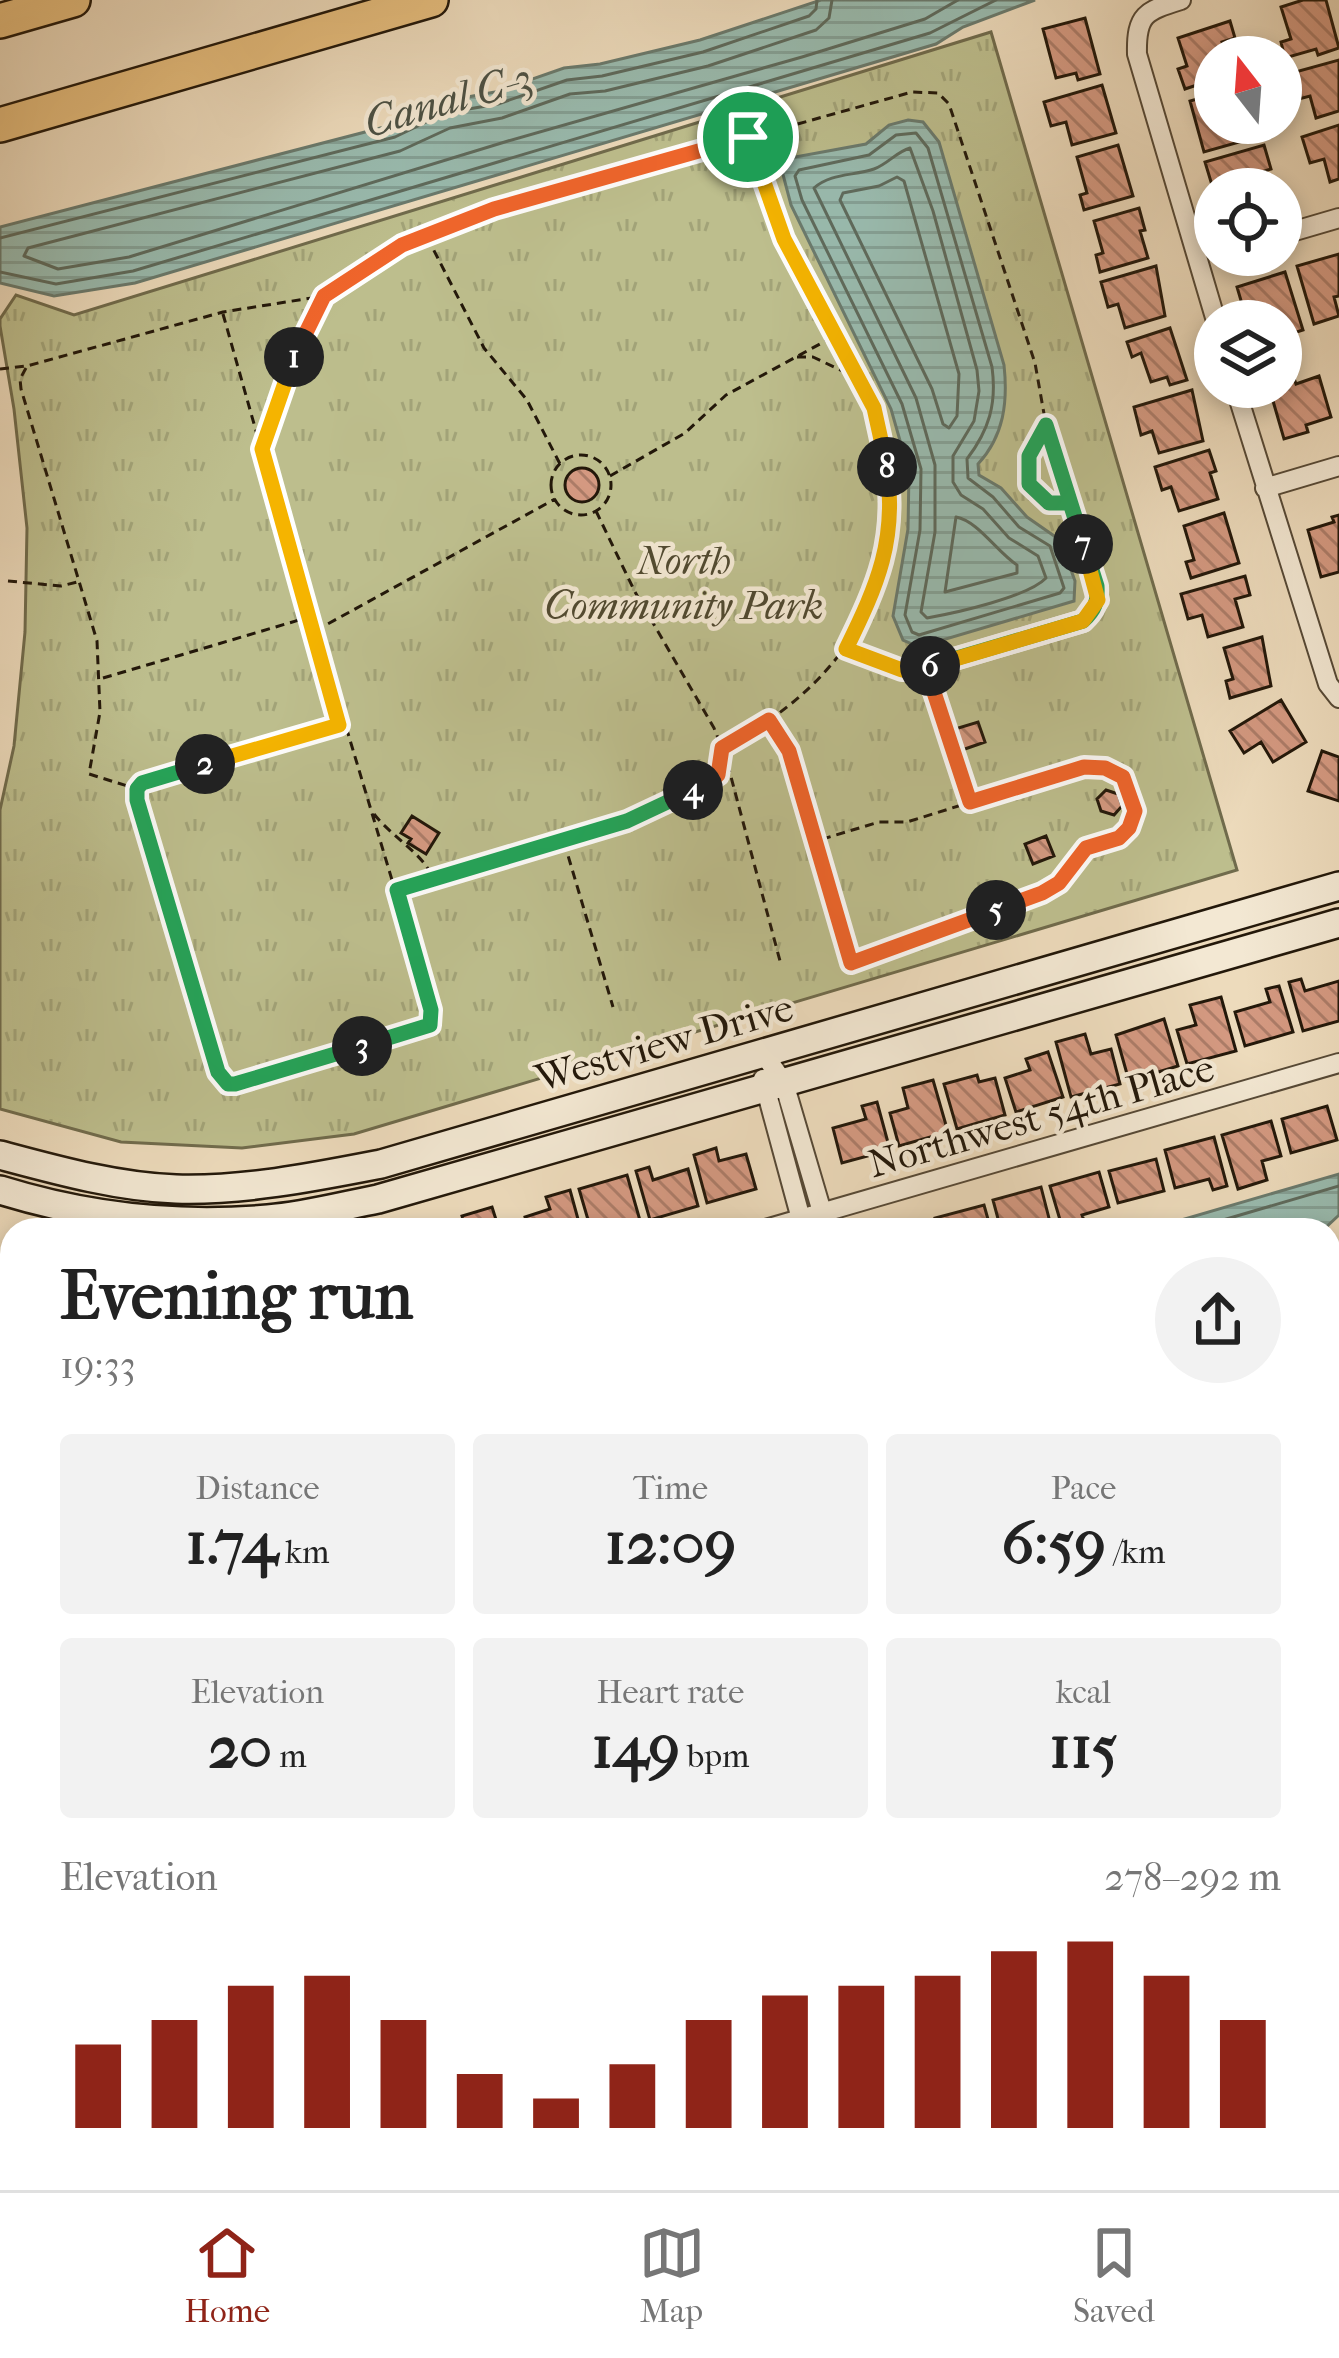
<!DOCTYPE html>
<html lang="en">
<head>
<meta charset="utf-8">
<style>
	body { margin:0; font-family:"IM FELL French Canon",serif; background:#f2f2f2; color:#222; height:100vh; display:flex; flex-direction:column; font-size:45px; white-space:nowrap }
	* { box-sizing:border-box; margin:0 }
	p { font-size:39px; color:#767676 }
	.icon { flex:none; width:66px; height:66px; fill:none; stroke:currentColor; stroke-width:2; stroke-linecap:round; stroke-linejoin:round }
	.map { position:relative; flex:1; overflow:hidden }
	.details { position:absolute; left:0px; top:1218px; width:1341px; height:972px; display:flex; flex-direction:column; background:#fff; border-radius:36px 36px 0 0; box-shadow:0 6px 18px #0003 }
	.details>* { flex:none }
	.needle { width:78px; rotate:343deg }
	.fabs { position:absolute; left:1194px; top:36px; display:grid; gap:24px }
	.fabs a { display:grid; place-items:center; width:108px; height:108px; border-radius:50%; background:#fff; box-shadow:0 6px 18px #0003; font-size:60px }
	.pin { position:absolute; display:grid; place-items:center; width:102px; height:102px; color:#fff; margin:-51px; border:6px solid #fff; border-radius:50%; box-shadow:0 3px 12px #0007 }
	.km { position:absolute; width:60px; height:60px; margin:-30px; border-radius:50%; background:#222; color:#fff; font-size:33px; line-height:60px; text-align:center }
	.round { display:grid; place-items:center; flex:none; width:126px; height:126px; border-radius:63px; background:#f2f2f2 }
	.summary { display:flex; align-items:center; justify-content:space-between; height:204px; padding:0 60px }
	h1 { font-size:66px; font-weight:700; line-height:90px }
	.figures { display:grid; grid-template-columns:repeat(3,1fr); gap:18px; height:204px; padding:12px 60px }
	.figures div { display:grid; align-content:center; border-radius:12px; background:#f2f2f2; text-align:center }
	.figures b { font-size:60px; font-weight:700 }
	.figures small { font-size:33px; font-weight:400 }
	.figures p { font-size:33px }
	.chart { height:336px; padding:24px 60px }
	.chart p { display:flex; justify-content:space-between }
	.chart svg { width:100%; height:216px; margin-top:12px; stroke:#8f2418; stroke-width:6 }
	.tabs { display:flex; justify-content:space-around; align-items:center; height:168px; border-top:3px solid #e0e0e0; background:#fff; font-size:33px; color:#767676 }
	.tabs a { display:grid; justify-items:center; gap:6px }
	.tabs .on { color:#8f2418 }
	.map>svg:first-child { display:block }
	.park { fill:url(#park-tufts); stroke:#706b4c; stroke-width:3 }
	.water { fill:url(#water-rules); stroke:#6a7a6d; stroke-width:3 }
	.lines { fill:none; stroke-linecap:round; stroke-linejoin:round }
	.shore { stroke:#5e6a5c; stroke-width:3 }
	.building { fill:url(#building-back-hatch); stroke:#23180a; stroke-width:3 }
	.street-casing { stroke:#564936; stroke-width:22 }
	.secondary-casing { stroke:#23180a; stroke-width:32 }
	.highway-casing { stroke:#23180a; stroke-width:38 }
	.path { stroke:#23180a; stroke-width:3; stroke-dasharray:9 6; stroke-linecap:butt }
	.street { stroke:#f3e8d3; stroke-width:18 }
	.secondary { stroke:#f3e8d3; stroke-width:27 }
	.highway { stroke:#e6be7e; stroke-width:33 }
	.split-1-casing { stroke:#fff; stroke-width:24 }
	.split-2-casing { stroke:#fff; stroke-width:24 }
	.split-3-casing { stroke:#fff; stroke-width:24 }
	.split-4-casing { stroke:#fff; stroke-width:24 }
	.split-5-casing { stroke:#fff; stroke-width:24 }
	.split-6-casing { stroke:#fff; stroke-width:24 }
	.split-7-casing { stroke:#fff; stroke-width:24 }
	.split-8-casing { stroke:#fff; stroke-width:24 }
	.split-9-casing { stroke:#fff; stroke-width:24 }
	.split-1 { stroke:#f0652b; stroke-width:15 }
	.split-2 { stroke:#f5b400; stroke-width:15 }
	.split-3 { stroke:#22a559; stroke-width:15 }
	.split-4 { stroke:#22a559; stroke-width:15 }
	.split-5 { stroke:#f0652b; stroke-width:15 }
	.split-6 { stroke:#f0652b; stroke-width:15 }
	.split-7 { stroke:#22a559; stroke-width:15 }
	.split-8 { stroke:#f5b400; stroke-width:15 }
	.split-9 { stroke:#f5b400; stroke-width:15 }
	.labels { text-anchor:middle; stroke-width:9; stroke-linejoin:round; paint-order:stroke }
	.park-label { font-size:39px; font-style:italic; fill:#514a31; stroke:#f3e8d3 }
	.street-label { font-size:39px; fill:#23180a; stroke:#f3e8d3 }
	.water-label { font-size:42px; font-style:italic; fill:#4c5144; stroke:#f3e8d3 }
</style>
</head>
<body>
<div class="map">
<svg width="1339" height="2190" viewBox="0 0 1339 2190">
	<defs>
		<pattern id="park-tufts" width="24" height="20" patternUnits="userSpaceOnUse" patternTransform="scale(3)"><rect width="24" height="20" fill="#bdbe8d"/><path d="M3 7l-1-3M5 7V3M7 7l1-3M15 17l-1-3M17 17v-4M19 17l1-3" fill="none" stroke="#a2a378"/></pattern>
		<pattern id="water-rules" width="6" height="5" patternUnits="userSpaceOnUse" patternTransform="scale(3)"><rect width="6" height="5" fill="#99bbaf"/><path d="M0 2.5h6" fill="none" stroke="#84a095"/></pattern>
		<pattern id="building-back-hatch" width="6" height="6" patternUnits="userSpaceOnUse" patternTransform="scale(3)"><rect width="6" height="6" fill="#d49981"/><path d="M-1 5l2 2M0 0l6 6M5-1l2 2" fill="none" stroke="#ac7c68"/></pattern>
	</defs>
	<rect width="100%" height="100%" fill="#eddbbc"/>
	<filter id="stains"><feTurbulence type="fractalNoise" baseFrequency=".00167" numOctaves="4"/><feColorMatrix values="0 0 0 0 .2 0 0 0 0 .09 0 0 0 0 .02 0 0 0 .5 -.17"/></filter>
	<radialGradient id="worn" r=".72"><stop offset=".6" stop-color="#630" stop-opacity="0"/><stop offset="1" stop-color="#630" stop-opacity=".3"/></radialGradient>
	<path class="park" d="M 991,32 L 1237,870 L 354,1134 L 242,1148 L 121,1142 L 0,1109 L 0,810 L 14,746 L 25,632 L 27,528 L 14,409 L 0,326 L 0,319 L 16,295 L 74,315 Z"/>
	<path class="water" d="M 821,0 L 1035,0 L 963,27 L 936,44 L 135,283 L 54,296 L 0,283 L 0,227 L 392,125 L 440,102 L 495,92 L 564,68 L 600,64 L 700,40 Z
		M 908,120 L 923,122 L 939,142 L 1004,365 C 1008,402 1004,436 978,464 L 979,475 L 1001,488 L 1027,517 L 1060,540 L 1075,581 L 1074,601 L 919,647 L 903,640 L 893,616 L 908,529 L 909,472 L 891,409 L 791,205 L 781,167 L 784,159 L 866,144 L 889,125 Z
		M 1339,1174 L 1339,1215 L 1323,1230 L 1147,1230 Z"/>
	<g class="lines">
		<path class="shore" d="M 832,0 L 829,18 L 816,30 L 708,66 L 605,91 L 570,94 L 502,118 L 450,128 L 400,151 L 28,248 L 24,256 L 58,269 L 129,257 L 508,141 L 802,57 L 925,19 L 958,0
			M 916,133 L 928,148 L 992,367 C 997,404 989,430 967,459 L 968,478 L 993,497 L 1019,527 L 1050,546 L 1064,588 L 1060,593 L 919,635 L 912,632 L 905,615 L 920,530 L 921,469 L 902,404 L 802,200 L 795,176 L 799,170 L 869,155 L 896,135 Z
			M 910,148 L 933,211 L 977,370 L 979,391 L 974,421 L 953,456 L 953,482 L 961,495 L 983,509 L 1009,538 L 1038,556 L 1046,578 C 1028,597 955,613 927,618 L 921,612 L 935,532 L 935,465 L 916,398 L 814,188 C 831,173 853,176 874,169 C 888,164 896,152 910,148 Z
			M 897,177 L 904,181 L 959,374 L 957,416 L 949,428 L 943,424 L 932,389 L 840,200 L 843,193 L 879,186 Z
			M 0,238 L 395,137 L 445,113 L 498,104 L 567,80 L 602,76 L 703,52 L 809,16 L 816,9 L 817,0
			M 0,272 L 56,284 L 133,271 L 930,33 L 996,0
			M 956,517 C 978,521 997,552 1017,565 L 1017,573 L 945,592 Z
			M 1189,1230 L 1339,1186"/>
	</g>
	<path class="building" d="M 1303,0 L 1326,0 L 1339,48 L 1318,55 L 1316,49 L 1285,58 L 1281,42 L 1291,39 L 1281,7 Z
		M 1085,18 L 1100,74 L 1078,80 L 1076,73 L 1056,78 L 1043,29 Z
		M 1230,21 L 1235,38 L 1222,42 L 1227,57 L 1215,57 L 1215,79 L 1185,89 L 1178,69 L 1187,66 L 1178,38 Z
		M 1339,60 L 1339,111 L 1316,118 L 1310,96 L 1295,100 L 1288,74 Z
		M 1102,85 L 1116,133 L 1072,145 L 1066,122 L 1051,126 L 1044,102 Z
		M 1215,94 L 1215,123 L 1245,123 L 1250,139 L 1204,152 L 1190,101 Z
		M 1339,125 L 1339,179 L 1330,182 L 1324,159 L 1310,163 L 1302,137 Z
		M 1118,145 L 1133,196 L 1084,210 L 1080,195 L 1087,193 L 1077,157 Z
		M 1264,145 L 1271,169 L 1252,175 L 1256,189 L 1215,189 L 1215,195 L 1205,162 Z
		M 1139,208 L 1145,230 L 1140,231 L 1148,258 L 1100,272 L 1096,255 L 1103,253 L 1094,221 Z
		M 1339,254 L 1339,296 L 1334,297 L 1339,316 L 1314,324 L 1297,266 Z
		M 1156,266 L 1165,316 L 1125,328 L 1118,304 L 1108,307 L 1101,282 Z
		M 1285,272 L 1303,330 L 1281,337 L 1281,321 L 1247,321 L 1237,287 Z
		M 1170,328 L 1187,380 L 1170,385 L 1167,377 L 1151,382 L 1141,353 L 1132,357 L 1127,342 Z
		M 1291,370 L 1296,384 L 1319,376 L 1331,417 L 1306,425 L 1308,432 L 1284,439 L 1269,387 L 1281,387 L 1281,373 Z
		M 1192,390 L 1203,441 L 1159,453 L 1152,431 L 1141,435 L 1134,407 Z
		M 1209,450 L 1216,471 L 1210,473 L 1218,499 L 1179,511 L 1171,487 L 1162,490 L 1155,467 Z
		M565 485a17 17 0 1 1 34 0a17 17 0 1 1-34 0Z
		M 1224,513 L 1239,563 L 1191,578 L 1186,562 L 1194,560 L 1184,526 Z
		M 1339,515 L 1339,572 L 1321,577 L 1308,530 L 1334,522 L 1332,517 Z
		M 1245,576 L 1250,595 L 1235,599 L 1243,627 L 1208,637 L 1202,615 L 1188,619 L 1181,594 Z
		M 1262,637 L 1271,686 L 1230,698 L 1226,681 L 1233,679 L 1224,648 Z
		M 1281,700 L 1306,742 L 1273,762 L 1261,742 L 1244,753 L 1230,731 Z
		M 978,722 L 985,742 L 962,750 L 955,729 Z
		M 1322,751 L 1339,757 L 1339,801 L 1308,791 Z
		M 1106,790 L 1118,794 L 1122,806 L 1114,815 L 1101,811 L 1097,799 Z
		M 412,816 L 439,833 L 426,854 L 408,843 L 411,839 L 401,833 Z
		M 1046,836 L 1054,856 L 1033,864 L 1025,844 Z
		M 1301,979 L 1305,991 L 1339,981 L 1339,1021 L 1303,1031 L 1289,982 Z
		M 1279,986 L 1293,1032 L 1245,1046 L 1235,1012 L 1270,1002 L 1266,989 Z
		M 1221,997 L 1236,1051 L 1187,1064 L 1177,1030 L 1196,1025 L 1190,1005 Z
		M 1164,1019 L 1178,1066 L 1129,1081 L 1116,1035 Z
		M 1085,1034 L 1091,1054 L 1111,1049 L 1120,1084 L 1071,1097 L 1056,1042 Z
		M 1048,1052 L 1063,1097 L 1016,1112 L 1005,1078 L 1030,1070 L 1026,1059 Z
		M 977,1075 L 979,1082 L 995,1078 L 1005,1115 L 957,1129 L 944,1084 Z
		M 933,1080 L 948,1132 L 899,1146 L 890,1113 L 908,1108 L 903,1088 Z
		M 877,1102 L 890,1150 L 842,1163 L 833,1128 L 866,1119 L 862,1106 Z
		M 1327,1106 L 1337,1140 L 1291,1153 L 1282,1119 Z
		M 1271,1121 L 1281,1156 L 1262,1161 L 1267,1180 L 1238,1189 L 1222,1135 Z
		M 1214,1137 L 1227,1186 L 1213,1190 L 1209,1179 L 1175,1188 L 1165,1150 Z
		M 716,1148 L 719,1161 L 746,1154 L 756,1189 L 707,1203 L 694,1155 Z
		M 1156,1159 L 1164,1191 L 1118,1203 L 1109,1171 Z
		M 649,1167 L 653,1180 L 688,1169 L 698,1206 L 650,1220 L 636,1171 Z
		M 1099,1172 L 1109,1207 L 1082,1215 L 1086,1226 L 1063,1230 L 1050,1186 Z
		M 627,1175 L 641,1224 L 620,1230 L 591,1230 L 579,1189 Z
		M 1041,1187 L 1052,1230 L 1001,1230 L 993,1200 Z
		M 570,1190 L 581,1230 L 528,1230 L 525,1217 L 550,1209 L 546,1197 Z
		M 984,1205 L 991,1230 L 938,1230 L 935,1218 Z
		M 492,1207 L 498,1226 L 516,1221 L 518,1230 L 466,1230 L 462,1216 Z
		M 1339,1404 L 1339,1456 L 1329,1459 L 1329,1407 Z
		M 12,1494 L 12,1560 L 0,1584 L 0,1503 L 5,1507 Z
		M 1339,1613 L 1339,1664 L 1329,1667 L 1329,1616 Z
		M 6,1627 L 12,1630 L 12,1684 L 0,1708 L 0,1638 Z
		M 1329,1801 L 1339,1833 L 1339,1852 L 1329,1855 Z
		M 4,1803 L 12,1807 L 9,1845 L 0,1841 Z
		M 1337,1940 L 1339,1948 L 1338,2005 L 1329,1984 L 1329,1942 Z
		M 1339,2048 L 1339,2096 L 1329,2099 L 1329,2049 Z
		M 84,2178 L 143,2178 L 148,2184 L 141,2190 L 90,2190 Z
		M 490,2178 L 492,2185 L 514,2179 L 518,2190 L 466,2190 L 465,2184 Z
		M 541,2178 L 604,2178 L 595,2190 L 554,2190 Z
		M 739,2178 L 797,2178 L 803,2190 L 762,2190 L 759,2183 L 745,2189 Z"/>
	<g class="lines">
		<defs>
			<path id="street" d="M 1181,0 C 1146,11 1136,14 1137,54 L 1216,321
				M 1281,235 L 1339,218
				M 1235,387 L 1328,684 L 1339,698
				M 1265,488 L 1339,466
				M 763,1053 L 784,1083 L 822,1212
				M 763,1079 L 801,1219
				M 762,1230 L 1339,1063
				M 1329,1370 L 1339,1363
				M 1329,1578 L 1339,1575
				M 1329,1897 L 1339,1894
				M 1329,2147 L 1339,2144
				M 693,2178 L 702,2190
				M 1029,2178 L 1034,2190
				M 313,2190 L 354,2178
				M 1176,2190 L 1218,2178"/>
			<path id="secondary" d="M 0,1155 C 56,1170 117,1187 176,1189 C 244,1191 314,1177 381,1164 L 1339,886
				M 0,1190 C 87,1217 177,1227 268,1219 C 305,1216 342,1206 378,1199 L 1339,923"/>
			<path id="highway" d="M 0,21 L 73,0
				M 0,125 L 431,0"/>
		</defs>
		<use href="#street" class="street-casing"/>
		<use href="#secondary" class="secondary-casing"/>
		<use href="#highway" class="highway-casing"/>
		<path class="path" d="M 427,237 L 484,348 L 527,400 L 560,464
			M 223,314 L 339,725
			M 797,357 L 813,357 L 855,377
			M 26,368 L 20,379 L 21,389 L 97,641 L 100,712 L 89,774 L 137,789 L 142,783 L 328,727 L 339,725 L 347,730 L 431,1010 L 430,1025 L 235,1084 L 222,1079 L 137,800 L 137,789
			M 0,369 L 27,366 L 223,312 L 324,296 L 402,245 L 494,209 L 912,92 L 938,93 L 949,104 L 1035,363 L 1046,425 L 1097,586 L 1098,600 L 1083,621 L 918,670 L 902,670 L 846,649
			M 1045,427 C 1027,459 1017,470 1044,501 L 1069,504
			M 262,447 L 301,342 L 324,296
			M551 485a30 30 0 1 1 60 0a30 30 0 1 1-60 0Z
			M 610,476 L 685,433 L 726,395 L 831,338
			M 596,511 L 635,592 L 714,728 L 726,758 L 780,961
			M 8,581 L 61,586 L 77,582
			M 315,631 L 555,499
			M 926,670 L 970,802
			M 103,678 L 306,618
			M 770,721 C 805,763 831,893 847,950 L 851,963 L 1042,893 C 1061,882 1066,867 1080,853 C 1092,841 1110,846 1123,834 C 1156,804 1121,766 1084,767 L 907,822 L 879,822 L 816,841
			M 374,814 C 390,835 424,855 431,875
			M 564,842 L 613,1007
			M 400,889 L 627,821 L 711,781 L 721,769 L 721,749 C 862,676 918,562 874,408 L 784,240 L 748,139"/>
		<use href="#street" class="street"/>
		<use href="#secondary" class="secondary"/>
		<use href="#highway" class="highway"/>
	</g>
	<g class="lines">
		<defs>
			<path id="split-1" d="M 294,357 L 324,296 L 402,245 L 494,209 L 748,137"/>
			<path id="split-2" d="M 205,764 L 339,725 L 262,449 L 294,357"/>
			<path id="split-3" d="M 205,764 L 142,783 L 137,789 L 137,800 L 218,1072 L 228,1084 L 235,1084 L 362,1046"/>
			<path id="split-4" d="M 362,1046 L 430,1025 L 431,1010 L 397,890 L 627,821 L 693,790"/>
			<path id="split-5" d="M 693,790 L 718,775 L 722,748 L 769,720 L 789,751 L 851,963 L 996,910"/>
			<path id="split-6" d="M 930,666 L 926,668 L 970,802 L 1084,767 L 1105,768 L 1123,777 L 1135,811 L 1129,828 L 1119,838 L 1086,848 L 1059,883 L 1042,893 L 996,910"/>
			<path id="split-7" d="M 930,666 L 1083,621 C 1095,610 1098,602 1097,586 L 1046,425 L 1029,456 L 1029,484 L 1049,503 L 1070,503 L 1083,544"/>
			<path id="split-8" d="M 887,467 C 897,540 878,584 846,649 L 902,670 L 918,670 L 1083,621 L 1098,600 L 1083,544"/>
			<path id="split-9" d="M 748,137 L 784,239 L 874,408 L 887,467"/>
		</defs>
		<use href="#split-1" class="split-1-casing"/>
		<use href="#split-2" class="split-2-casing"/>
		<use href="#split-3" class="split-3-casing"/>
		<use href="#split-4" class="split-4-casing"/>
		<use href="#split-5" class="split-5-casing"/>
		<use href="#split-6" class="split-6-casing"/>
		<use href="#split-7" class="split-7-casing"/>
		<use href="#split-8" class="split-8-casing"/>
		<use href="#split-9" class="split-9-casing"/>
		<use href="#split-1" class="split-1"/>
		<use href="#split-2" class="split-2"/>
		<use href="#split-3" class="split-3"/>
		<use href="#split-4" class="split-4"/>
		<use href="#split-5" class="split-5"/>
		<use href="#split-6" class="split-6"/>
		<use href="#split-7" class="split-7"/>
		<use href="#split-8" class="split-8"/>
		<use href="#split-9" class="split-9"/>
	</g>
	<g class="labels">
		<g class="park-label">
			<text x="684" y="574">North<tspan x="684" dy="45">Community Park</tspan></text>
		</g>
		<g class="street-label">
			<text transform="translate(664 1042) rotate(-16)" y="14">Westview Drive</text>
			<text transform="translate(1041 1115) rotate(-16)" y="14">Northwest 54th Place</text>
		</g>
		<g class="water-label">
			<text transform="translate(448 99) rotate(-16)" y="15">Canal C-3</text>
		</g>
	</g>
	<rect width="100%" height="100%" filter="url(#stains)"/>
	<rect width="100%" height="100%" fill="url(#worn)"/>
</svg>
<div class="fabs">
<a><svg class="needle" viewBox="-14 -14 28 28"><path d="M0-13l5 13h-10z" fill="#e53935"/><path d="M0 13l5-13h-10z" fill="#767676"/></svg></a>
<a><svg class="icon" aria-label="locate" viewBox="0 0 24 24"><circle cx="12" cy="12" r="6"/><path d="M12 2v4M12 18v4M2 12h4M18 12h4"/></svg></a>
<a><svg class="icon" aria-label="layers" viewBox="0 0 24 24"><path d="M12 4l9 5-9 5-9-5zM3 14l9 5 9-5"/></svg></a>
</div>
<div class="pin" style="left:748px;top:137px;background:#1e9e55"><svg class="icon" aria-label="arrive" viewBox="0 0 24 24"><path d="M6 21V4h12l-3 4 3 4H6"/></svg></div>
<b class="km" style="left:294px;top:357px">1</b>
<b class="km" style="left:205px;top:764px">2</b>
<b class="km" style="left:362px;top:1046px">3</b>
<b class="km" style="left:693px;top:790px">4</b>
<b class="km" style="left:996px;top:910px">5</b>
<b class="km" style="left:930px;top:666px">6</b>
<b class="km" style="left:1083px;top:544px">7</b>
<b class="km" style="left:887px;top:467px">8</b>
<section class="details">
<div class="summary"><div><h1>Evening run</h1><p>19:33</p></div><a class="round"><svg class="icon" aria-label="share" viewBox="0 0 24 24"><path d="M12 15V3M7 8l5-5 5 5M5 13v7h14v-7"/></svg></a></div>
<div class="figures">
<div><p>Distance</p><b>1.74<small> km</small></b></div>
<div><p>Time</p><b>12:09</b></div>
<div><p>Pace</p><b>6:59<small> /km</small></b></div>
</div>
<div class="figures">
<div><p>Elevation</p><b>20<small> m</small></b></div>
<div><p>Heart rate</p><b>149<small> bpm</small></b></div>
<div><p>kcal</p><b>115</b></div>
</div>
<div class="chart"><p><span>Elevation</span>278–292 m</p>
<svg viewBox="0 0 160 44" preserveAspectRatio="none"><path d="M5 44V27M15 44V22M25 44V15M35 44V13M45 44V22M55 44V33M65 44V38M75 44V31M85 44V22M95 44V17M105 44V15M115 44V13M125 44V8M135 44V6M145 44V13M155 44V22"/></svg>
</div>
</section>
</div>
<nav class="tabs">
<a class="on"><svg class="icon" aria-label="home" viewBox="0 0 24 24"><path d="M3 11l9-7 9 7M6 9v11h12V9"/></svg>Home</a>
<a><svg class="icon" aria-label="map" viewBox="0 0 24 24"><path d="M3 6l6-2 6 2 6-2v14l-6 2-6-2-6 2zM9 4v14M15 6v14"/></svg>Map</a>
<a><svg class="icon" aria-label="saved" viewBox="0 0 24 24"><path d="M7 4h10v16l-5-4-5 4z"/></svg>Saved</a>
</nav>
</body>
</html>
